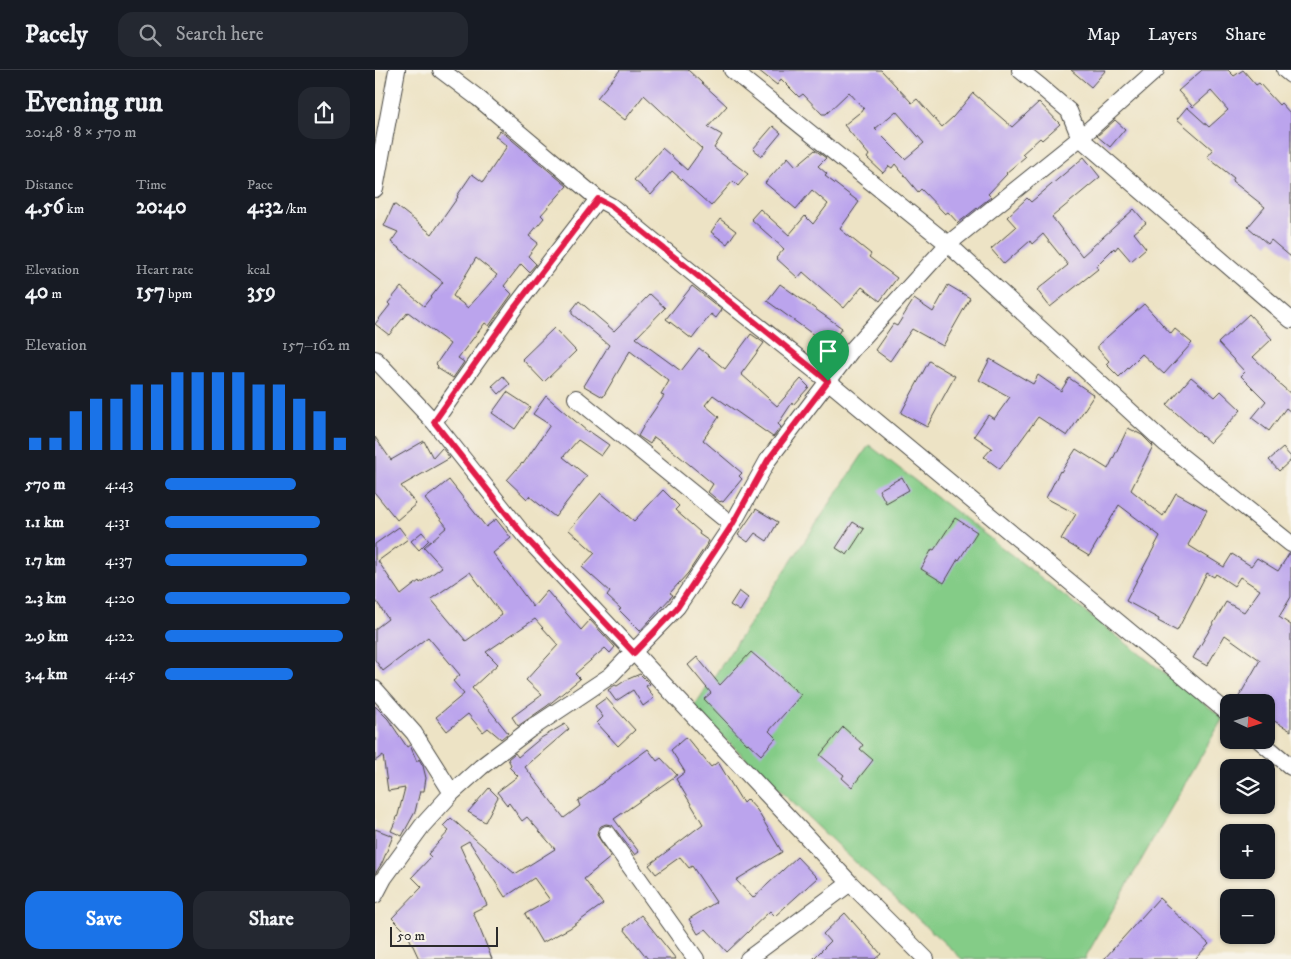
<!DOCTYPE html>
<html lang="en">
<head>
<meta charset="utf-8">
<style>
	body { margin:0; font-family:"IM FELL DW Pica",serif; background:#242831; color:#f1f3f6; height:100vh; display:flex; flex-direction:column; font-size:19px; white-space:nowrap }
	* { box-sizing:border-box; margin:0 }
	p { font-size:16px; color:#9ea1a6 }
	.icon { flex:none; width:28px; height:28px; fill:none; stroke:currentColor; stroke-width:2; stroke-linecap:round; stroke-linejoin:round }
	.map { position:relative; flex:1; overflow:hidden }
	.panel { display:flex; flex-direction:column; background:#171b24; width:375px }
	.panel>* { flex:none }
	.needle { width:32px; rotate:94deg }
	.buttons { position:absolute; left:845px; top:624px; display:grid; gap:10px }
	.buttons a { display:grid; place-items:center; width:55px; height:55px; border-radius:10px; background:#171b24; box-shadow:0 1px 4px #0004; font-size:25px }
	.scale { position:absolute; left:15px; bottom:12px; width:108px; box-sizing:border-box; padding-left:5px; border:2px solid #2b2b2b; border-top:0; font-size:14px; line-height:18px; white-space:nowrap; color:#2b2b2b; -webkit-text-stroke:4px #f7f3e8; paint-order:stroke }
	.pin { position:absolute; display:grid; place-items:center; width:42px; height:42px; color:#fff; margin:-51px -21px; border-radius:50% 50% 50% 0; rotate:-45deg; box-shadow:0 0 5px #0007 }
	.pin .icon { rotate:45deg }
	.round { display:grid; place-items:center; flex:none; width:52px; height:52px; border-radius:15px; background:#242831 }
	.overview { display:flex; align-items:center; justify-content:space-between; height:85px; padding:0 25px }
	h1 { font-size:28px; font-weight:700; line-height:38px }
	.figures { display:grid; grid-template-columns:repeat(3,1fr); gap:8px; height:85px; padding:5px 25px }
	.figures div { display:grid; align-content:center }
	.figures b { font-size:21px; font-weight:700 }
	.figures small { font-size:14px; font-weight:400 }
	.figures p { font-size:14px }
	.chart { height:140px; padding:10px 25px }
	.chart p { display:flex; justify-content:space-between }
	.chart svg { width:100%; height:90px; margin-top:5px; stroke:#1a73e8; stroke-width:6 }
	.primary-button { display:flex; gap:10px; margin-top:auto; padding:10px 25px }
	.primary-button a { flex:1; height:58px; border-radius:15px; background:#1a73e8; color:#fff; font-size:20px; font-weight:700; line-height:58px; text-align:center }
	.primary-button a+a { background:#242831; color:#f1f3f6 }
	ul { padding:0 25px; list-style:none; font-size:16px }
	li { display:grid; grid-template-columns:80px 60px 1fr; align-items:center; height:38px }
	li i { height:12px; border-radius:6px; background:#1a73e8 }
	header { display:flex; align-items:center; gap:30px; box-sizing:border-box; height:70px; padding:0 25px; background:#171b24; border-bottom:1px solid #363941 }
	header strong { font-size:24px }
	nav { display:flex; gap:28px; margin-inline-start:auto; font-size:18px }
	.search { width:350px; height:45px; background:#242831; display:flex; align-items:center; gap:12px; box-sizing:border-box; padding:0 18px; border-radius:15px; color:#9ea1a6; font-size:19px }
	main { display:flex; flex:1; min-height:0 }
	.map>svg:first-child { display:block }
	.grass { fill:#84cc87; stroke:#587c59 }
	.building { fill:#bba4ed; fill-rule:evenodd }
	.lines { fill:none; stroke-linecap:round; stroke-linejoin:round }
	.minor-casing { stroke:#484742; stroke-width:18 }
	.minor { stroke:#fff; stroke-width:16 }
	.route-casing { stroke:#fff; stroke-width:10 }
	.route { stroke:#e11d48; stroke-width:6 }
</style>
</head>
<body>
<header>
<strong>Pacely</strong>
<div class="search"><svg class="icon" aria-label="search" viewBox="0 0 24 24"><circle cx="10" cy="10" r="6"/><path d="M15 15l6 6"/></svg>Search here</div>
<nav><a>Map</a><a>Layers</a><a>Share</a></nav>
</header>
<main>
<section class="panel">
<div class="overview"><div><h1>Evening run</h1><p>20:48 · 8 × 570 m</p></div><a class="round"><svg class="icon" aria-label="share" viewBox="0 0 24 24"><path d="M12 15V3M7 8l5-5 5 5M5 13v7h14v-7"/></svg></a></div>
<div class="figures">
<div><p>Distance</p><b>4.56<small> km</small></b></div>
<div><p>Time</p><b>20:40</b></div>
<div><p>Pace</p><b>4:32<small> /km</small></b></div>
</div>
<div class="figures">
<div><p>Elevation</p><b>40<small> m</small></b></div>
<div><p>Heart rate</p><b>157<small> bpm</small></b></div>
<div><p>kcal</p><b>359</b></div>
</div>
<div class="chart"><p><span>Elevation</span>157–162 m</p>
<svg viewBox="0 0 160 44" preserveAspectRatio="none"><path d="M5 44V38M15 44V38M25 44V25M35 44V19M45 44V19M55 44V12M65 44V12M75 44V6M85 44V6M95 44V6M105 44V6M115 44V12M125 44V12M135 44V19M145 44V25M155 44V38"/></svg>
</div>
<ul>
<li><b>570 m</b>4:43<i style="width:71%"></i></li>
<li><b>1.1 km</b>4:31<i style="width:84%"></i></li>
<li><b>1.7 km</b>4:37<i style="width:77%"></i></li>
<li><b>2.3 km</b>4:20<i style="width:100%"></i></li>
<li><b>2.9 km</b>4:22<i style="width:96%"></i></li>
<li><b>3.4 km</b>4:45<i style="width:69%"></i></li>
</ul>
<div class="primary-button"><a>Save</a><a>Share</a></div>
</section>
<div class="map">
<svg width="916" height="889" viewBox="0 0 916 889">
	<rect width="100%" height="100%" fill="#f7f3e8"/>
	<filter id="ink" filterUnits="userSpaceOnUse"><feTurbulence type="fractalNoise" baseFrequency=".02" numOctaves="2"/><feDisplacementMap in="SourceGraphic" scale="10" xChannelSelector="R" yChannelSelector="G"/><feConvolveMatrix kernelMatrix="1 2 1 2 8 2 1 2 1" color-interpolation-filters="sRGB"/></filter>
	<filter id="wash" filterUnits="userSpaceOnUse"><feTurbulence type="fractalNoise" baseFrequency=".0096" numOctaves="4" result="noise"/><feDisplacementMap in="SourceGraphic" scale="20" xChannelSelector="R" yChannelSelector="G"/><feGaussianBlur stdDeviation="1.12" result="paint"/><feColorMatrix in="noise" values="0 0 0 0 0 0 0 0 0 0 0 0 0 0 0 0 0 1.4 0 .05"/><feComposite in="paint" operator="in"/></filter>
	<g filter="url(#wash)">
		<rect width="100%" height="100%" fill="#ede3c5"/>
		<path class="grass" d="M 494,375 L 848,648 L 710,888 L 711,889 L 587,889 L 477,789 L 318,638 Z"/>
		<g id="blocks">
			<path class="building" d="M 245,0 L 313,0 L 352,36 L 333,57 L 347,65 L 339,78 L 373,104 L 363,116 L 358,111 L 336,136 L 297,101 L 276,125 L 259,110 L 287,78 L 312,100 L 327,79 L 269,25 L 250,50 L 222,28 Z
				M 383,0 L 506,0 L 537,33 L 542,29 L 567,57 L 578,47 L 598,23 L 637,57 L 664,32 L 685,54 L 667,70 L 665,68 L 647,84 L 650,87 L 631,103 L 632,104 L 613,124 L 616,127 L 583,153 L 573,142 L 570,144 L 546,119 L 543,122 L 520,94 L 517,98 L 514,96 L 508,103 L 492,88 L 494,85 L 469,55 L 489,39 L 474,22 L 451,44 L 447,44 L 428,24 L 424,27 L 406,9 L 402,15 ZM 521,41 L 549,73 L 530,89 L 500,59 Z
				M 696,0 L 731,0 L 716,17 Z
				M 827,0 L 853,0 L 859,6 L 868,0 L 881,15 L 884,13 L 904,35 L 906,33 L 916,44 L 916,187 L 896,170 L 893,174 L 873,157 L 890,137 L 857,111 L 859,108 L 832,87 L 838,80 L 802,49 L 812,37 L 834,57 L 853,40 L 836,21 L 818,37 L 803,21 Z
				M 740,50 L 750,59 L 735,77 L 722,66 Z
				M 398,56 L 406,63 L 387,86 L 378,79 Z
				M 125,60 L 192,116 L 166,145 L 169,148 L 154,166 L 163,173 L 153,186 L 161,194 L 154,202 L 146,194 L 129,216 L 137,224 L 114,256 L 110,253 L 83,288 L 89,292 L 78,308 L 62,298 L 63,296 L 61,294 L 75,274 L 33,242 L 14,265 L 0,254 L 15,235 L 13,233 L 26,217 L 49,236 L 68,212 L 16,172 L 23,162 L 9,156 L 19,134 L 57,164 L 83,127 L 82,126 L 97,104 L 108,112 L 132,76 L 120,66 ZM 101,188 L 122,205 L 93,238 L 78,226 Z
				M 440,80 L 451,88 L 443,96 L 452,104 L 450,106 L 484,132 L 465,159 L 496,184 L 494,187 L 522,208 L 505,231 L 487,217 L 469,238 L 428,202 L 423,208 L 401,188 L 409,179 L 376,149 L 385,139 L 414,165 L 430,146 L 438,154 L 453,134 L 437,120 L 421,139 L 390,113 L 413,87 L 421,96 Z
				M 709,87 L 725,107 L 677,147 L 707,186 L 759,139 L 771,153 L 759,163 L 771,178 L 756,191 L 743,176 L 740,180 L 739,178 L 721,196 L 723,199 L 675,237 L 662,220 L 693,195 L 668,164 L 657,174 L 655,171 L 629,194 L 616,179 L 641,157 L 632,147 L 652,128 L 656,132 Z
				M 345,149 L 361,161 L 352,174 L 336,162 Z
				M 405,214 L 467,258 L 454,276 L 392,231 Z
				M 573,215 L 595,228 L 568,276 L 537,259 L 515,291 L 500,280 L 518,254 L 522,256 L 539,229 L 558,242 Z
				M 317,216 L 347,240 L 341,248 L 336,244 L 317,269 L 291,249 Z
				M 275,224 L 290,238 L 261,268 L 306,301 L 324,278 L 350,299 L 376,264 L 389,273 L 366,304 L 402,336 L 426,309 L 434,317 L 418,335 L 417,333 L 403,354 L 406,357 L 398,367 L 338,325 L 330,335 L 344,347 L 328,370 L 367,403 L 364,406 L 367,409 L 348,432 L 346,431 L 345,432 L 333,422 L 338,414 L 298,381 L 279,367 L 275,374 L 263,366 L 271,352 L 289,326 L 286,325 L 294,311 L 255,281 L 228,327 L 209,316 L 234,275 L 197,244 L 197,240 L 204,231 L 239,261 Z
				M 769,234 L 796,264 L 800,259 L 817,273 L 789,304 L 767,284 L 744,307 L 731,294 L 734,291 L 723,279 L 723,275 Z
				M 874,244 L 897,269 L 878,287 L 901,309 L 900,310 L 916,324 L 916,342 L 911,338 L 894,361 L 877,348 L 891,331 L 866,306 L 870,302 L 843,273 Z
				M 179,258 L 201,281 L 169,312 L 147,289 Z
				M 615,289 L 658,314 L 663,305 L 686,321 L 694,308 L 719,325 L 692,366 L 663,347 L 625,399 L 609,387 L 617,378 L 599,366 L 613,345 L 619,349 L 635,327 L 604,310 Z
				M 554,291 L 580,306 L 552,357 L 526,343 Z
				M 128,306 L 135,314 L 124,324 L 117,316 Z
				M 816,307 L 840,327 L 846,321 L 866,340 L 835,373 L 792,335 Z
				M 132,322 L 155,337 L 140,359 L 117,343 Z
				M 171,326 L 213,362 L 214,361 L 234,375 L 226,386 L 203,370 L 188,387 L 212,406 L 180,447 L 154,426 L 152,429 L 132,410 L 147,393 L 148,394 L 175,355 L 158,344 Z
				M 753,358 L 767,365 L 778,376 L 756,420 L 788,446 L 801,423 L 832,440 L 813,475 L 849,497 L 857,484 L 876,496 L 882,488 L 903,501 L 914,484 L 916,484 L 916,527 L 904,547 L 916,555 L 916,661 L 891,646 L 891,632 L 861,632 L 885,590 L 850,565 L 832,596 L 818,588 L 851,532 L 869,542 L 885,520 L 865,507 L 859,516 L 841,504 L 839,507 L 832,503 L 802,561 L 783,551 L 784,549 L 751,531 L 785,466 L 744,435 L 714,486 L 686,469 L 701,444 L 671,428 L 685,401 L 686,402 L 701,379 L 733,399 Z
				M 0,367 L 16,390 L 49,371 L 58,388 L 67,378 L 75,388 L 26,416 L 41,434 L 22,450 L 0,423 Z
				M 908,378 L 916,387 L 916,390 L 904,401 L 894,390 Z
				M 527,407 L 534,420 L 511,433 L 504,420 Z
				M 74,410 L 111,457 L 121,449 L 136,468 L 118,483 L 158,537 L 172,521 L 206,560 L 215,550 L 240,577 L 235,583 L 230,578 L 200,604 L 205,609 L 172,636 L 143,656 L 137,647 L 167,625 L 151,610 L 183,575 L 160,549 L 111,582 L 123,594 L 97,618 L 133,663 L 126,669 L 113,658 L 108,662 L 93,644 L 72,661 L 61,647 L 89,624 L 78,611 L 85,605 L 53,567 L 8,601 L 0,590 L 0,559 L 13,549 L 0,529 L 0,474 L 24,457 L 33,469 L 3,491 L 26,525 L 44,511 L 45,513 L 67,497 L 49,477 L 72,457 L 50,429 ZM 95,502 L 127,545 L 91,571 L 56,529 Z
				M 288,420 L 304,436 L 300,440 L 325,462 L 324,464 L 334,471 L 313,503 L 295,523 L 298,525 L 265,561 L 244,540 L 246,539 L 232,526 L 235,522 L 207,497 L 220,483 L 194,460 L 226,423 L 259,451 Z
				M 381,439 L 403,452 L 392,471 L 380,463 L 373,472 L 363,465 Z
				M 580,448 L 602,462 L 584,490 L 583,489 L 569,513 L 546,499 L 557,479 L 559,480 Z
				M 478,452 L 489,459 L 472,485 L 461,478 Z
				M 47,462 L 54,470 L 44,480 L 36,471 Z
				M 364,521 L 373,528 L 365,541 L 355,535 Z
				M 376,582 L 426,625 L 394,661 L 401,668 L 386,685 L 373,673 L 372,674 L 329,629 L 336,623 L 313,595 L 322,587 L 345,615 Z
				M 265,604 L 275,614 L 271,616 L 279,628 L 268,636 L 258,620 L 241,631 L 233,620 L 240,615 L 242,616 L 251,610 Z
				M 231,628 L 260,660 L 243,676 L 222,653 L 228,647 L 220,636 Z
				M 0,636 L 13,649 L 32,677 L 35,675 L 42,692 L 44,689 L 48,696 L 51,708 L 49,721 L 45,721 L 40,742 L 27,766 L 16,761 L 23,745 L 30,718 L 13,721 L 8,685 L 0,691 Z
				M 190,654 L 194,659 L 150,697 L 189,748 L 205,736 L 203,731 L 273,679 L 282,691 L 286,688 L 302,705 L 239,749 L 264,782 L 260,785 L 237,755 L 231,754 L 226,756 L 223,760 L 222,765 L 236,787 L 209,809 L 228,834 L 195,858 L 167,873 L 150,844 L 175,830 L 159,808 L 130,827 L 94,771 L 85,776 L 112,835 L 98,842 L 117,889 L 44,889 L 32,863 L 17,848 L 47,817 L 37,807 L 56,787 L 53,784 L 74,761 L 68,756 L 76,748 L 140,804 L 180,779 L 152,747 L 147,751 L 134,733 L 132,735 L 122,722 L 143,706 L 134,697 L 136,695 L 133,689 L 140,683 L 143,687 L 166,668 Z
				M 468,657 L 488,675 L 485,679 L 498,690 L 477,717 L 467,708 L 469,705 L 445,685 Z
				M 311,667 L 336,697 L 343,692 L 368,733 L 372,729 L 382,740 L 407,782 L 361,810 L 378,828 L 422,787 L 442,808 L 400,846 L 395,841 L 352,882 L 331,859 L 323,864 L 314,849 L 341,832 L 317,796 L 314,798 L 305,787 L 281,804 L 274,795 L 328,754 L 301,709 L 310,702 L 296,680 Z
				M 114,718 L 123,727 L 110,752 L 93,742 Z
				M 0,759 L 18,766 L 7,793 L 0,804 Z
				M 784,828 L 834,874 L 820,889 L 729,889 Z
				M 470,843 L 506,884 L 500,889 L 438,889 L 455,872 L 448,864 Z
				M 266,845 L 301,889 L 273,889 L 249,859 Z"/>
		</g>
	</g>
	<g filter="url(#ink)">
		<use href="#blocks" fill-opacity="0" stroke="#484742" stroke-width="1"/>
		<g class="lines">
			<defs>
				<path id="minor" d="M 66,0 L 103,28 L 223,129 L 236,136 L 348,228 L 453,311 L 854,644
					M 357,0 L 573,174 L 791,374 L 916,474
					M 645,0 L 666,17 L 694,41 L 705,68 L 916,250
					M 910,0 L 916,5
					M 0,119 L 22,0
					M 0,289 L 59,352 L 149,465 L 475,813 L 551,889
					M 201,328 L 357,455
					M 59,352 L 140,237 L 223,129
					M 0,619 L 39,663 L 77,723
					M 884,670 L 916,697
					M 232,764 L 321,889
					M 0,825 L 9,808 L 47,756 L 77,723 L 106,697 L 154,660 L 235,606 L 302,537 L 357,455 L 393,390 L 476,281 L 573,174 L 705,68 L 781,0
					M 373,889 L 475,813"/>
			</defs>
			<use href="#minor" class="minor-casing"/>
			<use href="#minor" class="minor"/>
		</g>
	</g>
	<g class="lines" filter="url(#ink)">
		<defs>
			<path id="route" d="M 223,129 L 236,136 L 453,311 L 393,390 L 357,455 L 302,538 L 259,583 L 149,466 L 59,352 L 140,237 Z"/>
		</defs>
		<use href="#route" class="route-casing"/>
		<use href="#route" class="route"/>
	</g>
</svg>
<div class="buttons">
<a><svg class="needle" viewBox="-14 -14 28 28"><path d="M0-13l5 13h-10z" fill="#e53935"/><path d="M0 13l5-13h-10z" fill="#9ea1a6"/></svg></a>
<a><svg class="icon" aria-label="layers" viewBox="0 0 24 24"><path d="M12 4l9 5-9 5-9-5zM3 14l9 5 9-5"/></svg></a>
<a>+</a>
<a>−</a>
</div>
<div class="scale">50 m</div>
<div class="pin" style="left:453px;top:311px;background:#1e9e55"><svg class="icon" aria-label="arrive" viewBox="0 0 24 24"><path d="M6 21V4h12l-3 4 3 4H6"/></svg></div>
</div>
</main>
</body>
</html>
